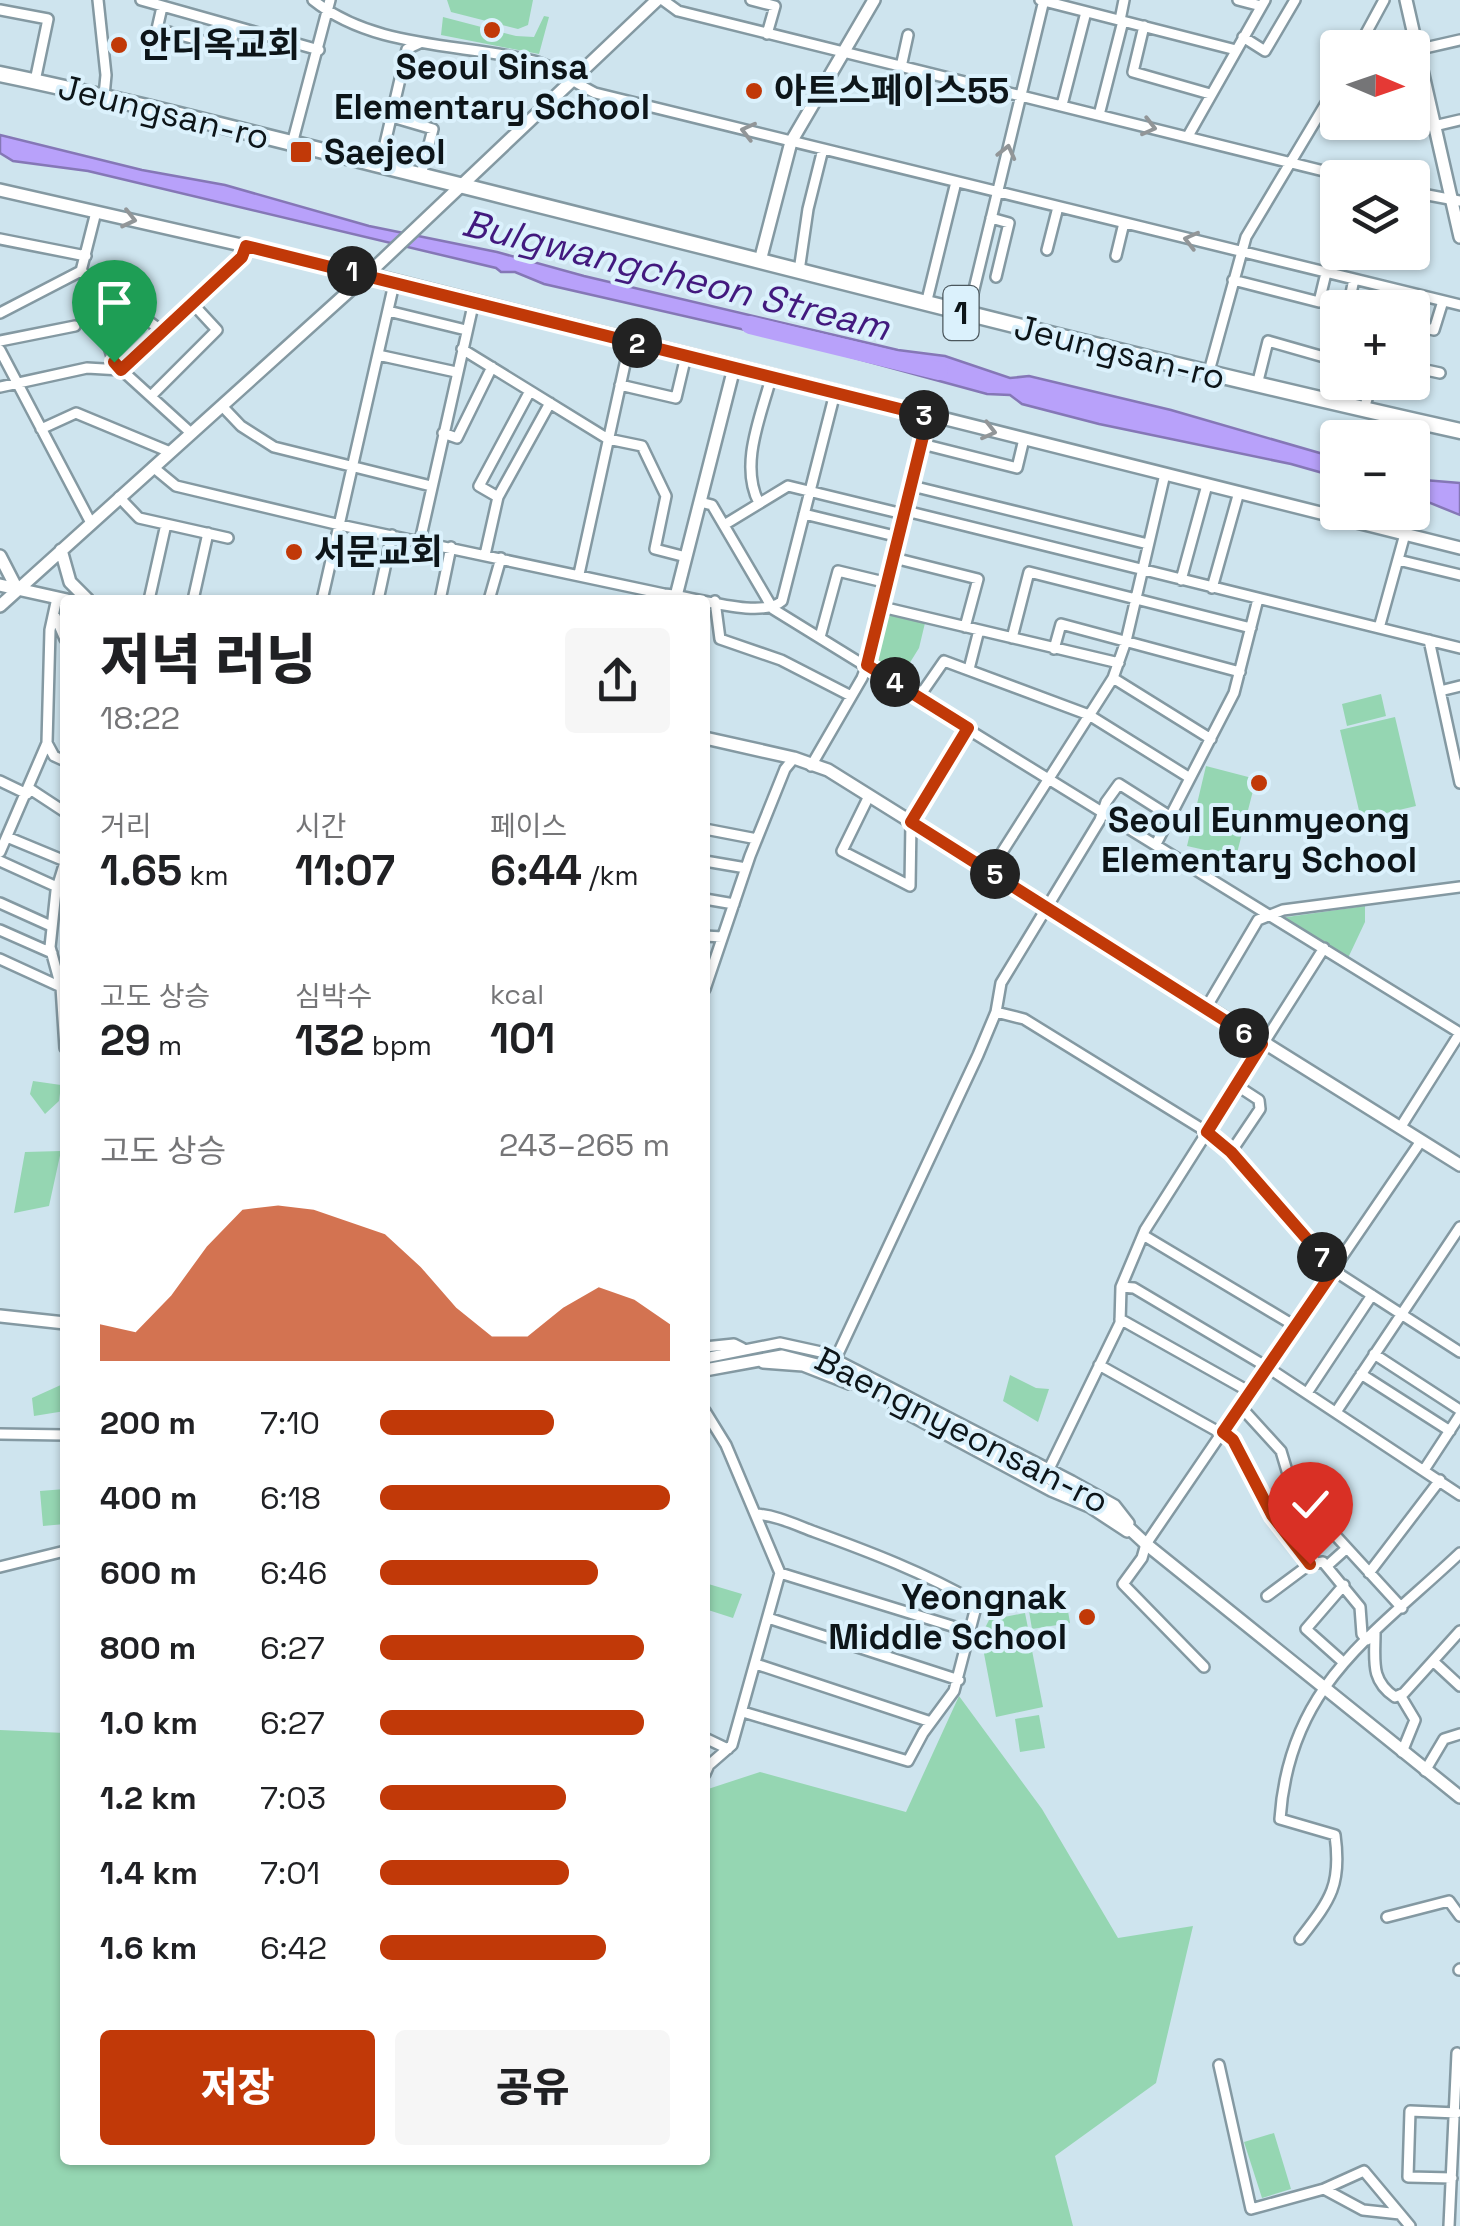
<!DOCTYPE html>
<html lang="ko">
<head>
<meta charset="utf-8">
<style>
	body { margin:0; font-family:"Space Grotesk","Noto Sans KR",sans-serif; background:#f6f6f6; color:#202124; height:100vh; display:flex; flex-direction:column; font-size:38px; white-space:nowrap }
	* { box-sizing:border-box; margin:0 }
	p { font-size:32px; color:#757577 }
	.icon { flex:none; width:55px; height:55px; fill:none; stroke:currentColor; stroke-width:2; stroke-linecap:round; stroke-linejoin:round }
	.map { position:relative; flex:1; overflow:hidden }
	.panel { position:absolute; left:60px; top:595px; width:650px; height:1570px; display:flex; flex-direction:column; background:#fff; border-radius:10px; box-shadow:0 2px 8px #0004 }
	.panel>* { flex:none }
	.needle { width:65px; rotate:92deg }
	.controls { position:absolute; left:1320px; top:30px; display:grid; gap:20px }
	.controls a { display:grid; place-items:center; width:110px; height:110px; border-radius:10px; background:#fff; box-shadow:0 2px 8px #0004; font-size:50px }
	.pin { position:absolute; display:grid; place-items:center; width:85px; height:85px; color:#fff; margin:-102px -42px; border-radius:50% 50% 50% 0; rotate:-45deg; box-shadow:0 0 10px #0007 }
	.pin .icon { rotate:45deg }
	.km { position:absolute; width:50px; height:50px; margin:-25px; border-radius:50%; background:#222; color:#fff; font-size:28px; line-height:50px; text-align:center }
	.round { display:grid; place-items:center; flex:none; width:105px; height:105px; border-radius:10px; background:#f6f6f6 }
	.head { display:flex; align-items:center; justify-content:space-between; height:170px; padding:0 40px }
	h1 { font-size:55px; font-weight:800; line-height:75px }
	.metrics { display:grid; grid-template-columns:repeat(3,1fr); gap:15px; height:170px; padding:10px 40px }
	.metrics div { display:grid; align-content:center }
	.metrics b { font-size:42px; font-weight:800 }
	.metrics small { font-size:28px; font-weight:400 }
	.metrics p { font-size:28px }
	.chart { height:280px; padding:20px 40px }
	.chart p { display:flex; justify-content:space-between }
	.chart svg { width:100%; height:180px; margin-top:10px; fill:#c13908; opacity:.7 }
	.action { display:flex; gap:20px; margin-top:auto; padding:20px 40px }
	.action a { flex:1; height:115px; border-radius:10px; background:#c13908; color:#fff; font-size:40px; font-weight:800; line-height:115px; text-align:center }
	.action a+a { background:#f6f6f6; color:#202124 }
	ul { padding:0 40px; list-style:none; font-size:32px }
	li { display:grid; grid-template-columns:160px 120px 1fr; align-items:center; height:75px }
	li i { height:25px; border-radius:12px; background:#c13908 }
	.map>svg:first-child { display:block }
	.green { fill:#95d6b2 }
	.water { fill:#b8a1fa; stroke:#8577b6; stroke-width:2.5 }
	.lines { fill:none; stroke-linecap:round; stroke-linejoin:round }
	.river { stroke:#b8a1fa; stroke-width:18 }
	.street-casing { stroke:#8499a2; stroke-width:14 }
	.secondary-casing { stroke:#8499a2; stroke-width:16 }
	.primary-casing { stroke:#8499a2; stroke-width:19 }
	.street { stroke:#fff; stroke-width:9 }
	.secondary { stroke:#fff; stroke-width:11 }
	.primary { stroke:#fff; stroke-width:14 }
	.oneway { stroke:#929698 }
	.route-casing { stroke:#fff; stroke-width:20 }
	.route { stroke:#c13908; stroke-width:12 }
	.poi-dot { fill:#c13908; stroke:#dbf1fc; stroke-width:4 }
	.labels { text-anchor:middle; stroke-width:8; stroke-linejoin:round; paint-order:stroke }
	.shield { fill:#dbf1fc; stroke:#4b575d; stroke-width:2.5 }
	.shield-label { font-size:32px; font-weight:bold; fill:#0d1519 }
	.poi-label { font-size:35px; font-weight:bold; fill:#0d1519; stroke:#dbf1fc; text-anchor:start }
	.street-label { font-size:35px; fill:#0d1519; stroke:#dbf1fc }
	.water-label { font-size:38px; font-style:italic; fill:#42197e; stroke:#dbf1fc }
</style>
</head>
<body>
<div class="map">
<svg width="1460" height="2226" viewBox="0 0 1460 2226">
	<rect width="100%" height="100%" fill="#cee4ee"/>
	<path class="green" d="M 447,0 L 533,0 L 528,25 L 518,29 L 451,12 Z
		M 544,16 L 549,17 L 539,54 L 441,35 L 443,17 L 516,36 L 534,37 Z
		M 885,611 L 925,623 L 919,648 L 901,677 L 871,663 Z
		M 1381,694 L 1386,716 L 1347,726 L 1342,704 Z
		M 1395,717 L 1416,806 L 1361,819 L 1340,730 Z
		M 1206,766 L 1256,779 L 1236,857 L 1187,846 Z
		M 1365,906 L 1365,922 L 1348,958 L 1280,918 Z
		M 33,1081 L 61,1085 L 59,1101 L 45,1114 L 30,1094 Z
		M 61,1151 L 49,1206 L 14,1213 L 25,1152 Z
		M 1010,1375 L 1036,1388 L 1049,1389 L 1038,1422 L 1003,1401 Z
		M 63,1384 L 65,1411 L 34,1416 L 32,1398 Z
		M 65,1489 L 65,1524 L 43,1526 L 40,1491 Z
		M 705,1583 L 742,1594 L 733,1618 L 705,1609 Z
		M 1067,1605 L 1070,1623 L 1032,1629 L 1029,1611 Z
		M 1025,1613 L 1028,1628 L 980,1638 L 989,1620 Z
		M 1029,1635 L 1043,1707 L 996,1717 L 982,1643 Z
		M 959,1696 L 1042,1809 L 1118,1938 L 1193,1926 L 1156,2083 L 1055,2156 L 1073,2226 L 0,2226 L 0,1730 L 65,1733 L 65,2160 L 705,2160 L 705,1790 L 760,1772 L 906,1812 Z
		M 1039,1715 L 1045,1748 L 1020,1752 L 1015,1719 Z
		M 1274,2133 L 1291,2189 L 1262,2198 L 1244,2142 Z"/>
	<path class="water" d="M 0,135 L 142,170 L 225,185 L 369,226 L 497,252 L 584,276 L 898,350 L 945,356 L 1010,378 L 1029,376 L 1171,410 L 1337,458 L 1337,477 L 1291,464 L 1099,424 L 1022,404 L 1010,395 L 987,394 L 785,339 L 544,284 L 515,272 L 501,272 L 496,268 L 88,171 L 13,161 L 0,153 Z
		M 1412,479 L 1460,483 L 1460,515 L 1413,496 Z"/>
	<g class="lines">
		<path class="river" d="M 750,325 L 939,371"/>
		<defs>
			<path id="street" d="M 98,0 L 106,75 L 104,96
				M 141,0 L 319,50
				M 313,0 C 374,49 460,43 534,61 C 552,65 576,84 595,93 L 1460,305
				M 663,0 L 678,11 L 1352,178
				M 751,0 L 775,6 L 767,34
				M 1040,0 L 1236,50
				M 1238,0 L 1261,6
				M 162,7 L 157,29 L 230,48 L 235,27
				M 0,10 L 48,19 L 35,81
				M 1120,20 L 1124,0
				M 1144,26 L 1133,72 L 1210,94
				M 1243,37 L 1265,51 L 1295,0
				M 1358,48 L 1384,0
				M 1416,50 L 1460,40
				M 901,67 L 908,35
				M 1062,105 L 1086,12
				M 1099,115 L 1123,21
				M 392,117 L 433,129 L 421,175
				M 1434,126 L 1460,120
				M 1188,136 L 1265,0
				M 292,144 L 330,0
				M 380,165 L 407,49 L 420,43
				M 1412,192 L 1460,201
				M 991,218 L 1009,223 L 996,277
				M 0,239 L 86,256
				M 1047,250 L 1058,207
				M 1116,256 L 1124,223
				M 81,271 L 162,331
				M 81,271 L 96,212
				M 799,271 L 808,209 L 823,149
				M 1233,280 L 1319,302 L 1326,273
				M 102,286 L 94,300 L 114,363 L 191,433
				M 926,304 L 956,182
				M 1348,308 L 1354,279
				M 388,311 L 466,330
				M 0,313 L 81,271
				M 968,314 L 1044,0
				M 1412,325 L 1434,330 L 1443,301
				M 0,341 L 75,326
				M 462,349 L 608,439 L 642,446 L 666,496 L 655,549 L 686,557
				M 0,350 L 91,523
				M 378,355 L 456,372
				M 1412,367 L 1440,373
				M 121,370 L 242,257 L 246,246
				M 1208,375 L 1246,237 L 1338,83
				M 620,385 L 676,398 L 686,356
				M 1257,385 L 1268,341 L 1338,361
				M 0,387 L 87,368 L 121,370
				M 152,395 L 217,330 L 192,303
				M 222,406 L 241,426 L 274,447 L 431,486
				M 1364,409 L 1372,382
				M 41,429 L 76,413 L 170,452
				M 443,433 L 457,438 L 492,367
				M 922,444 L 1017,468 L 1024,439
				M 153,467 L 176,486 L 340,525 L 664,594 C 693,596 761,620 782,601 L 835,393
				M 912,486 L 1148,544
				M 119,497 L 139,518 L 228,538
				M 498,497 L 479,486 L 530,391
				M 700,502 L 712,505 L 773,609 L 1460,1033
				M 759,503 C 739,465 761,416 771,378
				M 804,514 L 899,537
				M 724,525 L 788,486 L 899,513 L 914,513 L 1460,648
				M 420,541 L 474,301
				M 485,555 L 498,497 L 550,403
				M 894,558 L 978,579 L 965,627
				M 1398,560 L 1460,575
				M 579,574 L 630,341
				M 1181,580 L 1207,485
				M 1212,588 L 1239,492
				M 149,600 L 166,524
				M 193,600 L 208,533
				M 322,600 L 393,288 L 379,280
				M 378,600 L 392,535
				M 440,600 L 451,547
				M 489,600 L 501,558
				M 715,601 L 720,639 L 781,660 L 851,696
				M 882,607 L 1119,663
				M 55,616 L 65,639
				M 1379,628 L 1405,534
				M 820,637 L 838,571 L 888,583
				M 1012,638 L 1029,572 L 1251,628
				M 1429,640 L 1460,783
				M 1054,649 L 1061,624 L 1240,672
				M 969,669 L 979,630
				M 1113,678 L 1211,739
				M 1440,691 L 1460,686
				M 919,697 L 944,661 L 1089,715 L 1190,778
				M 47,743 L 54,756 L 65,761
				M 811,766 L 862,678 L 871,655 L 929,416
				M 0,781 L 27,794
				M 30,789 L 65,812
				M 869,796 L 842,851 L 910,886 L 911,822 L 968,728
				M 705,829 L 757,839
				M 7,837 L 65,861
				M 1156,844 L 1234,693 L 1258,599
				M 0,852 L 47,743 L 50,630 L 57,598
				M 0,861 L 57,887
				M 705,861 L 746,868
				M 65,862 L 56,891 L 50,947 L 61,987 L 65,1048
				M 990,871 L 1113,678 L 1126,641 L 1165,474
				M 705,899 L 734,904
				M 0,903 L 51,926
				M 0,930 L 52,953
				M 705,936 L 722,937
				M 0,959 L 61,987
				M 705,989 L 750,856 L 785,769 L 794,758
				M 1206,1008 L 1258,920 L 1283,910 L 1460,887
				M 996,1012 L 1024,1019 L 1207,1132 L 1231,1152 L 1333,1270 L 1460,1352
				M 1400,1128 L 1460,1033
				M 1231,1152 L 1260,1109 L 1259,1100 L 1236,1085
				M 1143,1235 L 1295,1326
				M 1121,1287 L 1134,1288 L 1267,1367 L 1460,1495
				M 1120,1319 L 1250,1392
				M 705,1347 L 734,1344 L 742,1348
				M 1374,1354 L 1460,1410
				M 705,1358 L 780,1343 L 821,1352 L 1072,1481 L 1115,1505 L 1129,1523
				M 836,1358 L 978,1055 L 996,1012 L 1001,983 L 1100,820 L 1106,802 L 1119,784 L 1171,817
				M 763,1363 L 803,1366 L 849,1384
				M 1099,1365 L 1233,1440 L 1271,1515 L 1310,1564
				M 1361,1374 L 1450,1431
				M 1307,1393 L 1372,1295
				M 1240,1406 L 1281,1451 L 1287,1471 L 1324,1523 L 1402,1608
				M 894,1407 L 1051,1491 L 1089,1507 L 1127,1532
				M 705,1411 L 726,1445 L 780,1573 L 732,1745 L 709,1765 L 705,1774
				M 1336,1412 L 1460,1227
				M 0,1434 L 65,1435
				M 1049,1469 L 1120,1323 L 1121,1287 L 1145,1230 L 1324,948
				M 1424,1470 L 1460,1415
				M 1310,1564 L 1323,1562 L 1360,1607 L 1362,1634 L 1367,1640
				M 1327,1566 L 1347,1548
				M 0,1567 L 65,1551
				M 780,1573 L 968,1631
				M 1369,1573 L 1440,1480
				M 1267,1596 L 1310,1564
				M 768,1618 L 959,1680
				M 1375,1633 C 1375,1661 1370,1680 1395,1697 L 1404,1693 L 1460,1631
				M 1433,1661 L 1460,1686
				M 1343,1662 L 1306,1629 L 1344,1585
				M 756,1664 L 931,1722
				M 1204,1667 L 1123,1584 L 1142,1558 L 1146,1544 L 1421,1141
				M 1400,1695 L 1415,1720 L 1402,1752
				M 743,1712 L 908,1761 L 923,1733 L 954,1691 L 976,1607 L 975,1602 C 925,1573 870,1552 815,1532 C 796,1525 776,1515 755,1514
				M 705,1738 L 728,1749
				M 1425,1771 L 1444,1739 L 1460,1734
				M 1387,1917 L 1449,1901 L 1460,1916
				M 1300,1939 C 1330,1900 1342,1886 1335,1835 L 1280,1819 C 1289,1686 1371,1637 1460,1553
				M 1459,1970 L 1460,1969
				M 1219,2065 L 1251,2209 L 1324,2189 L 1363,2210 L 1400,2214 L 1410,2226
				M 1452,2178 L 1408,2177 L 1410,2111 L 1457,2113
				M 1324,2189 L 1364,2171 L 1400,2214
				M 1449,2226 L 1457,2053"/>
			<path id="secondary" d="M 1406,0 L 1460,237
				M 0,190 L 368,274 L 1460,548
				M 760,261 L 791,142 L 874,0
				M 61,550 L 70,582 L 88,600
				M 0,556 L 17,589
				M 0,585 L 67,600
				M 675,600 L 734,368
				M 0,606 L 368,274 L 657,0
				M 705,738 L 794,758 L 828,770 L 1460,1165
				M 0,1316 L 65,1323
				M 705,1370 L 782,1356 L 829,1368 L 1105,1506 L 1146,1544 L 1460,1797"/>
			<path id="primary" d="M 0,74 C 126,100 250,133 375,164 C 736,253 1096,350 1460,431"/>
		</defs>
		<use href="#street" class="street-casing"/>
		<use href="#secondary" class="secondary-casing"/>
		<use href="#primary" class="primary-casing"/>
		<use href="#street" class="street"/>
		<use href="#secondary" class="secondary"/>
		<use href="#primary" class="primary"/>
	</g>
	<defs><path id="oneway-chevron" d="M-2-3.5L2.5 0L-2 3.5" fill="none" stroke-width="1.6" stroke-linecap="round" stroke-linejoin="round" transform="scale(2.5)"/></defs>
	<g class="oneway">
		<use href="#oneway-chevron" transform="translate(1149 127) rotate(14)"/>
		<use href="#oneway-chevron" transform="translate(748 131) rotate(-166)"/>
		<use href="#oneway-chevron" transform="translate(1007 152) rotate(-76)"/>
		<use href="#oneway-chevron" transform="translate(129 219) rotate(13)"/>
		<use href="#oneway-chevron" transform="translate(1191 240) rotate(-166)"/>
		<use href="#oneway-chevron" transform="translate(989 431) rotate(14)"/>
	</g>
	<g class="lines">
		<defs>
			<path id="route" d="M 114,362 L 121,370 L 242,257 L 246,246 L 928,416 L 867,665 L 968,728 L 911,822 L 1262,1044 L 1207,1132 L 1231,1152 L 1334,1270 L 1223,1432 L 1233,1440 L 1272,1515 L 1310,1564"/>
		</defs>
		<use href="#route" class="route-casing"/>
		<use href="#route" class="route"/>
	</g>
	<g class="poi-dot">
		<circle cx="492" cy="30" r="10"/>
		<circle cx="119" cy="45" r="10"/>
		<circle cx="754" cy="91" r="10"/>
		<rect x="289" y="140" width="24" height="24" rx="5"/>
		<circle cx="294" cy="552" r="10"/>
		<circle cx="1259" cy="783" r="10"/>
		<circle cx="1087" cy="1617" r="10"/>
	</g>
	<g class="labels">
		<rect class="shield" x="943.5" y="286" width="35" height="54" rx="8"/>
		<g class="shield-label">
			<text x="961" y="324">1</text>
		</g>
		<g class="poi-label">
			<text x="139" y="57">안디옥교회</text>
			<text x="492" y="79" text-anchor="middle">Seoul Sinsa<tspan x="492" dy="40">Elementary School</tspan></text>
			<text x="774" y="103">아트스페이스55</text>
			<text x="324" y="164">Saejeol</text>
			<text x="314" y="564">서문교회</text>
			<text x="1259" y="832" text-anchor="middle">Seoul Eunmyeong<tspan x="1259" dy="40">Elementary School</tspan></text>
			<text x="1067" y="1609" text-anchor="end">Yeongnak<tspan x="1067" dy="40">Middle School</tspan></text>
		</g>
		<g class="street-label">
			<text transform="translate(164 112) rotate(14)" y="12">Jeungsan-ro</text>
			<text transform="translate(1120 352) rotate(14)" y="12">Jeungsan-ro</text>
			<text transform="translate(962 1430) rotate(27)" y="12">Baengnyeonsan-ro</text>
		</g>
		<g class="water-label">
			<text transform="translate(676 275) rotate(14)" y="13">Bulgwangcheon Stream</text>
		</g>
	</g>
</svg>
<div class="controls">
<a><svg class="needle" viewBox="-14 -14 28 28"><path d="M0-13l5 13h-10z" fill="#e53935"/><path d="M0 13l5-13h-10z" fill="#757577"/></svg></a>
<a><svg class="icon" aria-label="layers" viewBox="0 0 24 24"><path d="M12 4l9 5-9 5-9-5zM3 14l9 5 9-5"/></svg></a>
<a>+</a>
<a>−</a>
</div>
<div class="pin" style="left:114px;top:362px;background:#1e9e55"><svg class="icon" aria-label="arrive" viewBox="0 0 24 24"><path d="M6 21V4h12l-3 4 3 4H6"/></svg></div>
<div class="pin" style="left:1310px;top:1564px;background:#d93025"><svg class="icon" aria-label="check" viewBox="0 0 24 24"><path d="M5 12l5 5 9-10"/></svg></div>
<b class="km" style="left:352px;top:271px">1</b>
<b class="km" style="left:637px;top:343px">2</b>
<b class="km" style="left:924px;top:415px">3</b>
<b class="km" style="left:895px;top:682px">4</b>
<b class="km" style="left:995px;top:874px">5</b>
<b class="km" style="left:1244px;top:1033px">6</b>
<b class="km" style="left:1322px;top:1257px">7</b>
<section class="panel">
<div class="head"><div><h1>저녁 러닝</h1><p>18:22</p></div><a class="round"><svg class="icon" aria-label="share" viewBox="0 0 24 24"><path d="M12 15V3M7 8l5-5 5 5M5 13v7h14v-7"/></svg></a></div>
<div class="metrics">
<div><p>거리</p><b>1.65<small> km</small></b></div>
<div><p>시간</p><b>11:07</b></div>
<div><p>페이스</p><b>6:44<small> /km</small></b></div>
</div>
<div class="metrics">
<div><p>고도 상승</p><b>29<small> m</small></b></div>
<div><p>심박수</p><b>132<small> bpm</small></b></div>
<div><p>kcal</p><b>101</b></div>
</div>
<div class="chart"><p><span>고도 상승</span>243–265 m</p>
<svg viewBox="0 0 160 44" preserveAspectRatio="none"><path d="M0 44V35L10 37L20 28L30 16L40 7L50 6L60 7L70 10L80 13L90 21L100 31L110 38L120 38L130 31L140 26L150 29L160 35V44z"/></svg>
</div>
<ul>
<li><b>200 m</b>7:10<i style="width:60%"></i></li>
<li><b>400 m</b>6:18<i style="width:100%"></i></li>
<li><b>600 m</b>6:46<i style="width:75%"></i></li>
<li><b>800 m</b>6:27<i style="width:91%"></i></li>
<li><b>1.0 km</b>6:27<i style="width:91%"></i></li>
<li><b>1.2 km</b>7:03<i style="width:64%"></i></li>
<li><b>1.4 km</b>7:01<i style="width:65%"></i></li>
<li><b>1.6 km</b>6:42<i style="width:78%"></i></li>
</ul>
<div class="action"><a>저장</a><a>공유</a></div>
</section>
</div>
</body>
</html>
